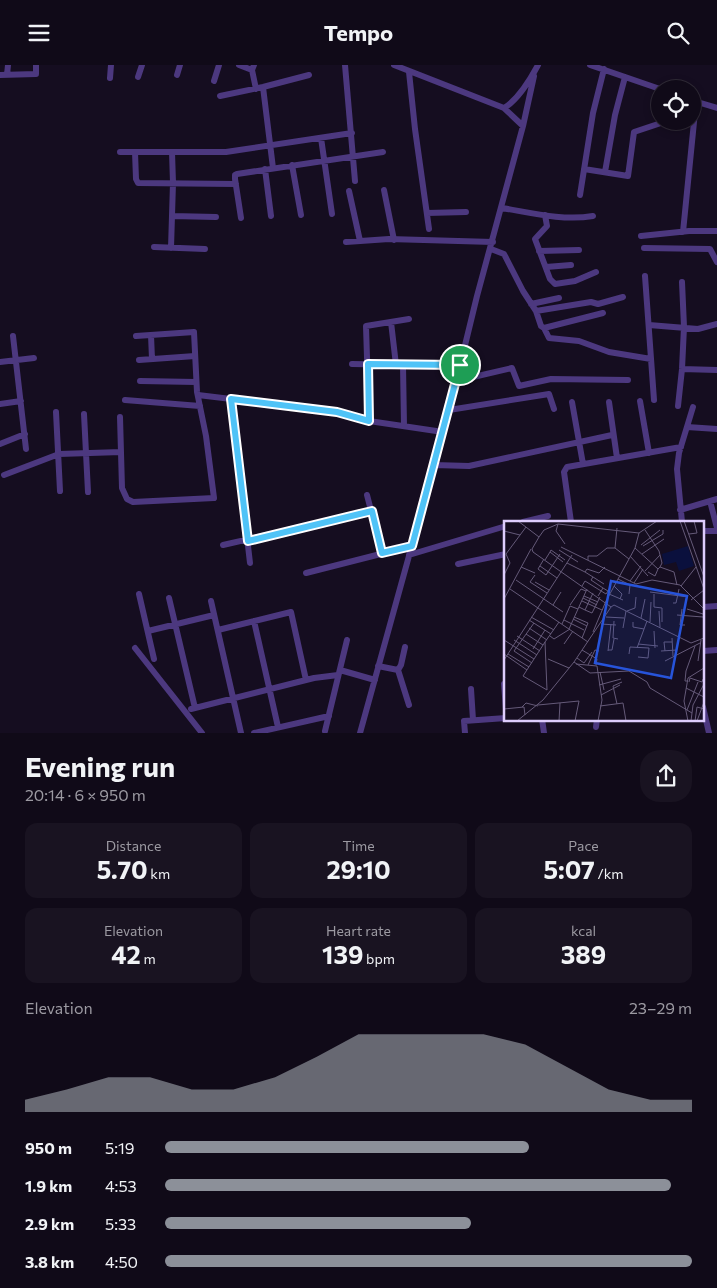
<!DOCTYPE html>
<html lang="en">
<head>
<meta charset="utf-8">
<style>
	body { margin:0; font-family:Commissioner,sans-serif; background:#191321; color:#f1f3f6; height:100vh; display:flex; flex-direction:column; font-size:19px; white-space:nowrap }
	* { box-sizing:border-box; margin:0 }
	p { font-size:16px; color:#9c9aa2 }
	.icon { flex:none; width:28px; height:28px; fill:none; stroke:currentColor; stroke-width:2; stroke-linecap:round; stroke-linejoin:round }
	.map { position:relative; height:668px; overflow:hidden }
	.drawer { display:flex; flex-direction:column; background:#100a18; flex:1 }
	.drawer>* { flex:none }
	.buttons { position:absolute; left:651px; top:15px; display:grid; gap:10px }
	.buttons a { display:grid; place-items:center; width:50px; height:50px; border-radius:50%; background:#100a18; box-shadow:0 2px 8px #0003,0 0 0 1px #302b37; font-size:25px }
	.pin { position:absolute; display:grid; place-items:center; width:42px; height:42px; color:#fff; margin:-21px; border:2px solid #fff; border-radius:50%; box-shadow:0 1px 5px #0007 }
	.round { display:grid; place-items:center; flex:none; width:52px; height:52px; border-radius:20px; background:#191321 }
	.summary { display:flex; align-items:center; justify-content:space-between; height:85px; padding:0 25px }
	h1 { font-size:28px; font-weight:700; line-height:38px }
	.stats { display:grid; grid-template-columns:repeat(3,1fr); gap:8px; height:85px; padding:5px 25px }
	.stats div { display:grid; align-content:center; border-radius:12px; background:#191321; text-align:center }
	.stats b { font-size:25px; font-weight:700 }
	.stats small { font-size:14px; font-weight:400 }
	.stats p { font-size:14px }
	.chart { height:140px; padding:10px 25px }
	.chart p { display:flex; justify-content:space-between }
	.chart svg { width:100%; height:90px; margin-top:5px; fill:#8c9099; opacity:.7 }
	ul { padding:0 25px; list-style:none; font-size:16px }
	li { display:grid; grid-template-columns:80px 60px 1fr; align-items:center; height:38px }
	li i { height:12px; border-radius:6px; background:#8c9099 }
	header { display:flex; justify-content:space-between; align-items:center; height:65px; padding:0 25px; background:#100a18; font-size:22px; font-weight:700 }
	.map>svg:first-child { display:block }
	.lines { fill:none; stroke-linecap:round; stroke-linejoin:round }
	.minor { stroke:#4c387f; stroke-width:6 }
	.route-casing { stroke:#fff; stroke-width:10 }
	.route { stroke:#4fc3f7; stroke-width:6 }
	.inset-road { fill:none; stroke:#655a79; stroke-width:1 }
	.view { fill:#2754da; fill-opacity:0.15; stroke:#2754da; stroke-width:2.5 }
	.inset-edge { fill:none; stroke:#decdfe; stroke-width:2.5 }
</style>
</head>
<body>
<header><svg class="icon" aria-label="menu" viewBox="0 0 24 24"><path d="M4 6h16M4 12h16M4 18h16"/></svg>Tempo<svg class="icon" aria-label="search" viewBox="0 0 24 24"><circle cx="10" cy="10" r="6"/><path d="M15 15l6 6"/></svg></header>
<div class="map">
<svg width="717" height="668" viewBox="0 0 717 668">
	<rect width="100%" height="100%" fill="#150d20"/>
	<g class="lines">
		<path class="minor" d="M 239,0 L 252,5
			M 254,0 L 252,5 L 256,24
			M 345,0 L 355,116
			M 394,0 L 504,43 C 519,34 530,15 538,0
			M 590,0 L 660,24
			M 409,7 L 415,64 L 429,164
			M 0,10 L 36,9 L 36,0
			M 7,10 L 8,0
			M 177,10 L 180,0
			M 138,12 L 142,0
			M 110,13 L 111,0
			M 214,16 L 219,0
			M 263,22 L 273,103
			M 220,31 L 263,22 L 309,10
			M 694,36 L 717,43
			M 523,61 L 534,11
			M 321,73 L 332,149
			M 120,87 L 226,87 L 352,68
			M 135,87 L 136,114 L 138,118 L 236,119
			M 292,100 L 301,150
			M 265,104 L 271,151
			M 584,104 L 628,111 L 634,67 L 667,56
			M 605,107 L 615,50 L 625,12
			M 384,125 L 394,175
			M 349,126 L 360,176
			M 580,130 L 593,48 L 604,4
			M 502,143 C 532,148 563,156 593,151
			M 427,148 L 466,147
			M 545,150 L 547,161 L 535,174 L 550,214 L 555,219 L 575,216 L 596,207
			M 172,151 L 216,152
			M 241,153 L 235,114 L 235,110 L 237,109 L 383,87
			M 683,167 L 696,37
			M 641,171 L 689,166 L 717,166
			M 346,177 L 389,174 L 493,177
			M 154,182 L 205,184
			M 171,183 L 173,118 L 172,87
			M 644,183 L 710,184 L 717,197
			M 491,184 L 504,189 L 523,226 L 536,246 L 591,237 L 598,239 L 623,232
			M 539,186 L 579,185
			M 546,202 L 571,200
			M 645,211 L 654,335
			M 531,239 L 559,233
			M 536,246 L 541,261 L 544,263 L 603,248
			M 391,257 L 396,300
			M 649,260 L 698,264 L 717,259
			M 544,263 L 549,273 L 579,276 L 609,287 L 651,294
			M 151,270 L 152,294
			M 13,271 L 26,384
			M 139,295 L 195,291
			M 0,297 L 34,293
			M 352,299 L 460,301
			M 403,300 L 404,361
			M 682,304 L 717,305
			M 140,316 L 196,317
			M 456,316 L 512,303 L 519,321 L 551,314 L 628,315
			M 198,330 L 337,347 L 369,356 L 443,367
			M 231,334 L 250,498
			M 125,335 L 200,341
			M 640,336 L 649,388
			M 572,337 L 583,399
			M 609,337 L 617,393
			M 0,339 L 21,336
			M 678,341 L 682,304 L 684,262 L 682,217
			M 449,345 L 549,329 L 554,344
			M 56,347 L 60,426
			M 84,349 L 88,427
			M 120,352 L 122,423 L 127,434 L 133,437 L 214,433 L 206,371 L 197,327 L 194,267 L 136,271
			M 369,356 L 366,261 L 409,254
			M 687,362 L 717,364
			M 0,379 L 25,369
			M 434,400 L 469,401 L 612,370
			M 4,410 L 59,389 L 121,387
			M 367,430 L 382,488
			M 710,436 L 717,463
			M 680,445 L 717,434
			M 523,457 L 548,451
			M 571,457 L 564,407 L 567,402 L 681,382
			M 682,457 L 677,404 L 679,388 L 693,342
			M 703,466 L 717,466
			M 223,480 L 372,446
			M 409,490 L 506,461
			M 458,499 L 506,489
			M 306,508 L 412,481
			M 139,529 L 154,594
			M 169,533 L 195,643
			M 211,536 L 241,668
			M 703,542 L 717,541
			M 254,556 L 278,662
			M 218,565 L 291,547 L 306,615
			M 148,566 L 214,550
			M 405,582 L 401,600 L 398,605 L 409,640
			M 135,583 L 202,668
			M 703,586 L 717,585
			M 378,601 L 398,605
			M 340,605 L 375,615
			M 504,619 L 506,644
			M 471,624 L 473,655
			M 703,642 L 709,668
			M 191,644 L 314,613 L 338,610
			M 542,654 L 544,668
			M 596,662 L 597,654
			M 325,666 L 347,575
			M 254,668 L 329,651
			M 360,668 L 448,350 L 477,231 L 523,61 L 504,43
			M 465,668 L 464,656 L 506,653"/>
	</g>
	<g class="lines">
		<defs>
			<path id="route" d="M 368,299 L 460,300 L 412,481 L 382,488 L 372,446 L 248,476 L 231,334 L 337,347 L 369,356 Z"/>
		</defs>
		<use href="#route" class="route-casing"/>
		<use href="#route" class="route"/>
	</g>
	<g transform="translate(504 456)">
		<rect width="200" height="200" fill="#150d20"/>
		<path d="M 184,25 L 190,45 L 175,50 L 172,41 L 160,44 L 158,33 Z" fill="#0a103d"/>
		<path class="inset-road" d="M 14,0 L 35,16 L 40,9 L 54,3 L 135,12 L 153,0M 176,0 L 200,68M 180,0 L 200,56M 54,3 L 52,10 L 61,23M 141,9 L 155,30 L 158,42 L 156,46 L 170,51 L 173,64M 0,10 L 16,14M 185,13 L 193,12 L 190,0M 137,24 L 156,9M 139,25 L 159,13 L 159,9M 57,26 L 132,63 L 148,59 L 176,64 L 200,88M 111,27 L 113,7M 131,27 L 154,48 L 156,46M 55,29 L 74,41M 46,31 L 47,29 L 61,39M 138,33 L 160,18M 126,35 L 144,55M 40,38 L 34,48 L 42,54 L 56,33M 41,39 L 46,31 L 59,41M 84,39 L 84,35 L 93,35 L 103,27 L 111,27 L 125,38M 63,42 L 81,51M 36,45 L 53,57M 17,46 L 31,52M 141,50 L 156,34M 144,51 L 151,55 L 154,48M 0,54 L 6,42 L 2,33 L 22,6M 31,54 L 26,61 L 43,72M 89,56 L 81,51 L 83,48 L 95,52 L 101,46M 114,58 L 126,64 L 125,73M 12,59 L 59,91M 126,60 L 137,45M 31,61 L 45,69M 130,62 L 139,48M 78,65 L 81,60 L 102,73 L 104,70 L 99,67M 110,65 L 118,73 L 116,78M 177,65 L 192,46M 6,68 L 84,121M 146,71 L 184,76M 105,73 L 119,79M 150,73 L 150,86 L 158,87 L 158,101M 80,75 L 94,81M 94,75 L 99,67 L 87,59 L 89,56 L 100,63M 79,77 L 93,84M 0,78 L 27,28M 187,79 L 200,69M 78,80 L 98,89M 102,80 L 131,27 L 135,12M 169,82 L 172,82 L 175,68M 49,84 L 57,71M 66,84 L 77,68 L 82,70M 75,86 L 81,89 L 89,72M 107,86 L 110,84 L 187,122 L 200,117M 178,88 L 176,104 L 181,104M 183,88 L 199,93M 81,89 L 88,92 L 96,76M 123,90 L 131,87 L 132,76M 155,90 L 156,106M 173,94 L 199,96M 27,96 L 50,109M 70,96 L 84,102 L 78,117M 102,96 L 120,97M 137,97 L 141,78M 69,98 L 83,105M 25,99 L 47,113M 60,99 L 80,109M 110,100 L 109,117 L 114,118M 129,101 L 129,106 L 140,108M 146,101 L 147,81M 58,103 L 66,85 L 74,88M 97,103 L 112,104M 25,107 L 43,119M 119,107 L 122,90M 65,108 L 83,68M 150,110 L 151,127M 89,111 L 102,80M 22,113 L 39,124M 13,115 L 36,130M 46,115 L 50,118 L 66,108M 168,117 L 169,135M 0,119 L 30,138M 10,119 L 33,134M 41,121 L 19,155 L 43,169 L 41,121 L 55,101M 60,123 L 69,110M 134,123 L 154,125M 133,127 L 143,100M 29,128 L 41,109M 78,129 L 93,138 L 92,144M 104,129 L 108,129 L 110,118M 104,130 L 107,103M 157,130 L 173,129M 161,130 L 160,121 L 168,121M 0,133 L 23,149M 4,133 L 25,146M 125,133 L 126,126 L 145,127 L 144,137 L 134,136M 73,137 L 80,142 L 88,131M 44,138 L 65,147M 0,139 L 68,34M 161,140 L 196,122M 194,140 L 197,119M 70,141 L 86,152 L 125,150 L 143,161 L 146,167 L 188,192M 28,142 L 10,130 L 30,102M 72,143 L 93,145 L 98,179 L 94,200M 84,144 L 91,129 L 95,130M 96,151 L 100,169M 184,160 L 181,160 L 182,150 L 191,125M 185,161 L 186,157 L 198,161 L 199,158M 95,164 L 117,158M 182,167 L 200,176M 97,174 L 116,164M 113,183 L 109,165 L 118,161M 34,184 L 75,180 L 71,200M 96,185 L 119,182 L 122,200M 18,186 L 22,182 L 34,185M 0,188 L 20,186 L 21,194M 183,189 L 194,161M 13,200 L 39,179 L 70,141 L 107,86 L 29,31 L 28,28 L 35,16M 55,200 L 56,182M 184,200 L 180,180 L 184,157 L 200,147M 187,200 L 189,184 L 200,163M 191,200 L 193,186 L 200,188M 193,200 L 200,181"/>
		<path class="view" d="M 107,60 L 183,75 L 167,157 L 91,142 Z"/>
		<rect width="200" height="200" class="inset-edge"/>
	</g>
</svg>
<div class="buttons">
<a><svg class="icon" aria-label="locate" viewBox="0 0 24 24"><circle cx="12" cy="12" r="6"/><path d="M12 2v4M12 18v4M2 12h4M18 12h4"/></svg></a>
</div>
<div class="pin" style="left:460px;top:300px;background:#1e9e55"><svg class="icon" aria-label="arrive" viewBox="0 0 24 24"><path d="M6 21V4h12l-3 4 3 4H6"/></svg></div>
</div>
<section class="drawer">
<div class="summary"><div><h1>Evening run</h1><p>20:14 · 6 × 950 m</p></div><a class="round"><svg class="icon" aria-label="share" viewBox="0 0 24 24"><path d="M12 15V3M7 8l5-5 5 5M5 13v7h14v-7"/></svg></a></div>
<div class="stats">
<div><p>Distance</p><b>5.70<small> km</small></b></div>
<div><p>Time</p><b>29:10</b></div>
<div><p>Pace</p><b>5:07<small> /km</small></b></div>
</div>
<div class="stats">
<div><p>Elevation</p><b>42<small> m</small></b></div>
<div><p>Heart rate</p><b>139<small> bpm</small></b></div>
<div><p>kcal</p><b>389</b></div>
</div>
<div class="chart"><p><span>Elevation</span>23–29 m</p>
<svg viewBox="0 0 160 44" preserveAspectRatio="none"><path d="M0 44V38L10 33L20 27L30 27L40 33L50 33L60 27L70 17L80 6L90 6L100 6L110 6L120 11L130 22L140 33L150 38L160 38V44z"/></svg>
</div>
<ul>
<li><b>950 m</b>5:19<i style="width:69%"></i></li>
<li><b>1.9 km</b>4:53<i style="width:96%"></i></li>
<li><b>2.9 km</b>5:33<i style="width:58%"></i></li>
<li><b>3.8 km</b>4:50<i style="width:100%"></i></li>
</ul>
</section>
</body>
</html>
